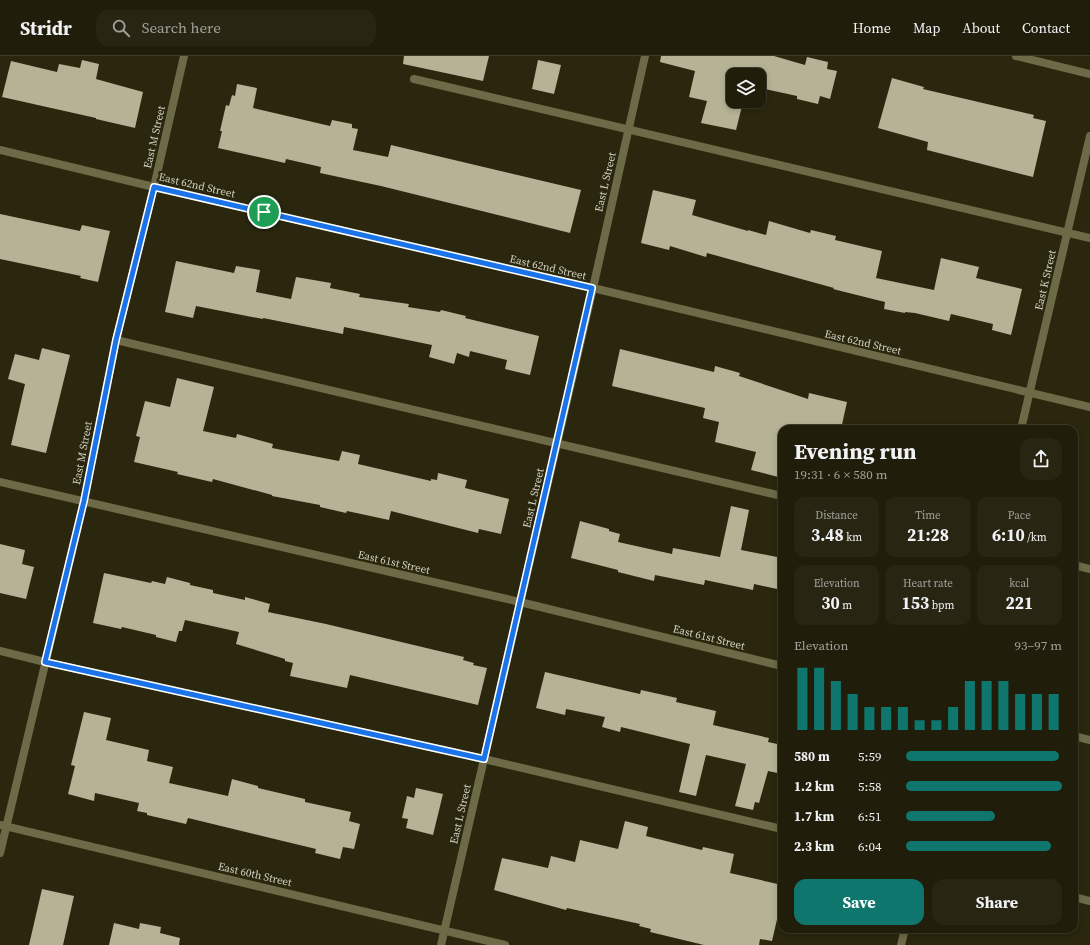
<!DOCTYPE html>
<html lang="en">
<head>
<meta charset="utf-8">
<style>
	body { margin:0; font-family:"Source Serif 4",serif; background:#282613; color:#f1f3f6; height:100vh; display:flex; flex-direction:column; font-size:15px; white-space:nowrap }
	* { box-sizing:border-box; margin:0 }
	p { font-size:13px; color:#a2a29c }
	.icon { flex:none; width:22px; height:22px; fill:none; stroke:currentColor; stroke-width:2; stroke-linecap:round; stroke-linejoin:round }
	.map { position:relative; flex:1; overflow:hidden }
	.sheet { position:absolute; left:778px; top:369px; width:300px; height:508px; display:flex; flex-direction:column; background:#201d0a; border-radius:12px; box-shadow:0 2px 6px #0003,0 0 0 1px #3d3b2b }
	.sheet>* { flex:none }
	.tools { position:absolute; left:726px; top:12px; display:grid; gap:8px }
	.tools a { display:grid; place-items:center; width:40px; height:40px; border-radius:8px; background:#201d0a; box-shadow:0 2px 6px #0003,0 0 0 1px #3d3b2b; font-size:20px }
	.pin { position:absolute; display:grid; place-items:center; width:34px; height:34px; color:#fff; margin:-17px; border:2px solid #fff; border-radius:50%; box-shadow:0 1px 4px #0007 }
	.round { display:grid; place-items:center; flex:none; width:42px; height:42px; border-radius:12px; background:#282613 }
	.headline { display:flex; align-items:center; justify-content:space-between; height:68px; padding:0 16px }
	h1 { font-size:22px; font-weight:700; line-height:30px }
	.figures { display:grid; grid-template-columns:repeat(3,1fr); gap:6px; height:68px; padding:4px 16px }
	.figures div { display:grid; align-content:center; border-radius:10px; background:#282613; text-align:center }
	.figures b { font-size:17px; font-weight:700 }
	.figures small { font-size:11px; font-weight:400 }
	.figures p { font-size:11px }
	.chart { height:112px; padding:8px 16px }
	.chart p { display:flex; justify-content:space-between }
	.chart svg { width:100%; height:72px; margin-top:4px; stroke:#0f766e; stroke-width:6 }
	.action { display:flex; gap:8px; margin-top:auto; padding:8px 16px }
	.action a { flex:1; height:46px; border-radius:12px; background:#0f766e; color:#fff; font-size:16px; font-weight:700; line-height:46px; text-align:center }
	.action a+a { background:#282613; color:#f1f3f6 }
	ul { padding:0 16px; list-style:none; font-size:13px }
	li { display:grid; grid-template-columns:64px 48px 1fr; align-items:center; height:30px }
	li i { height:10px; border-radius:5px; background:#0f766e }
	header { display:flex; align-items:center; gap:24px; box-sizing:border-box; height:56px; padding:0 20px; background:#201d0a; border-bottom:1px solid #3d3b2b }
	header strong { font-size:19px }
	nav { display:flex; gap:22px; margin-inline-start:auto; font-size:14px }
	.search { width:280px; height:36px; background:#282613; display:flex; align-items:center; gap:10px; box-sizing:border-box; padding:0 14px; border-radius:12px; color:#a2a29c; font-size:15px }
	.map>svg:first-child { display:block }
	.building { fill:#b5b295; fill-rule:evenodd }
	.lines { fill:none; stroke-linecap:round; stroke-linejoin:round }
	.lane { stroke:#6d6a48; stroke-width:8 }
	.street { stroke:#6d6a48; stroke-width:8 }
	.route-casing { stroke:#fff; stroke-width:8 }
	.route { stroke:#1a73e8; stroke-width:5 }
	.labels { text-anchor:middle; stroke-width:4; stroke-linejoin:round; paint-order:stroke }
	.street-label { font-size:11px; fill:#d3d2c3; stroke:#2a270e }
</style>
</head>
<body>
<header>
<strong>Stridr</strong>
<div class="search"><svg class="icon" aria-label="search" viewBox="0 0 24 24"><circle cx="10" cy="10" r="6"/><path d="M15 15l6 6"/></svg>Search here</div>
<nav><a>Home</a><a>Map</a><a>About</a><a>Contact</a></nav>
</header>
<div class="map">
<svg width="1090" height="889" viewBox="0 0 1090 889">
	<rect width="100%" height="100%" fill="#2a270e"/>
	<path class="building" d="M 404,0 L 489,0 L 483,25 L 403,8 Z
		M 661,0 L 774,0 L 805,9 L 807,1 L 828,6 L 827,13 L 837,15 L 830,43 L 820,40 L 818,48 L 797,43 L 797,40 L 765,33 L 759,50 L 743,46 L 736,74 L 701,67 L 707,45 L 689,41 L 695,15 L 660,6 ZM 733,19 L 759,19 L 759,45 L 733,45 Z
		M 82,4 L 99,8 L 96,23 L 143,36 L 135,72 L 96,63 L 96,62 L 2,41 L 11,5 L 57,16 L 59,8 L 80,12 Z
		M 538,4 L 561,9 L 554,38 L 532,33 Z
		M 892,22 L 924,31 L 923,33 L 1034,59 L 1033,62 L 1046,65 L 1033,121 L 927,94 L 928,86 L 878,72 Z
		M 237,28 L 257,32 L 253,52 L 330,70 L 332,64 L 352,68 L 352,72 L 358,73 L 353,94 L 388,101 L 391,89 L 581,134 L 570,177 L 381,130 L 320,117 L 321,111 L 286,103 L 285,107 L 218,92 L 222,75 L 220,75 L 226,49 L 229,50 L 232,39 L 235,40 Z
		M 653,134 L 696,144 L 692,159 L 748,175 L 748,174 L 766,179 L 769,165 L 810,177 L 811,174 L 836,180 L 835,184 L 882,195 L 876,222 L 934,234 L 941,202 L 979,211 L 976,222 L 1022,233 L 1011,279 L 992,274 L 993,268 L 951,258 L 949,265 L 915,257 L 905,256 L 905,257 L 884,253 L 885,246 L 833,233 L 834,232 L 707,197 L 706,201 L 670,190 L 669,194 L 641,187 Z
		M 0,158 L 80,175 L 82,169 L 110,175 L 98,226 L 80,222 L 81,220 L 0,203 Z
		M 176,205 L 234,217 L 236,210 L 260,214 L 256,236 L 291,243 L 296,221 L 331,227 L 330,232 L 360,238 L 359,241 L 409,248 L 408,251 L 440,256 L 441,254 L 466,260 L 465,262 L 539,280 L 530,319 L 505,313 L 507,304 L 470,295 L 469,301 L 457,297 L 454,308 L 429,301 L 432,289 L 344,271 L 343,278 L 263,262 L 263,263 L 196,250 L 193,262 L 165,256 Z
		M 42,292 L 70,299 L 46,397 L 11,389 L 25,328 L 8,323 L 15,298 L 39,304 Z
		M 620,293 L 714,316 L 715,310 L 740,317 L 739,320 L 808,343 L 809,337 L 847,346 L 841,373 L 782,373 L 782,422 L 751,414 L 756,396 L 715,386 L 719,366 L 703,362 L 705,352 L 612,330 Z
		M 177,322 L 214,331 L 203,375 L 236,382 L 237,378 L 273,388 L 272,392 L 339,405 L 342,395 L 360,399 L 358,408 L 431,425 L 431,423 L 437,424 L 438,417 L 467,424 L 465,432 L 509,443 L 501,478 L 479,473 L 478,477 L 391,455 L 389,464 L 347,455 L 346,457 L 320,451 L 320,449 L 272,440 L 272,439 L 213,423 L 212,426 L 177,418 L 178,416 L 134,406 L 140,381 L 136,380 L 145,345 L 170,351 Z
		M 731,450 L 749,454 L 741,494 L 782,502 L 782,534 L 754,528 L 753,534 L 705,524 L 704,529 L 655,519 L 654,525 L 618,516 L 618,514 L 571,502 L 580,465 L 609,473 L 609,475 L 620,478 L 618,486 L 672,498 L 673,492 L 720,501 Z
		M 0,488 L 25,494 L 22,508 L 34,511 L 26,543 L 0,537 Z
		M 104,517 L 151,527 L 152,525 L 165,528 L 167,521 L 190,527 L 190,529 L 213,534 L 213,537 L 245,544 L 245,541 L 270,548 L 268,556 L 326,568 L 464,601 L 463,604 L 474,607 L 473,609 L 487,612 L 478,649 L 350,619 L 347,632 L 290,620 L 293,607 L 285,605 L 285,603 L 236,588 L 239,576 L 185,564 L 182,575 L 179,575 L 176,586 L 156,581 L 156,579 L 122,571 L 121,573 L 93,567 Z
		M 545,616 L 640,638 L 641,634 L 677,642 L 676,646 L 716,655 L 713,669 L 769,682 L 768,686 L 782,689 L 782,718 L 768,715 L 759,747 L 755,746 L 753,754 L 735,750 L 746,708 L 706,699 L 696,740 L 679,736 L 690,688 L 621,671 L 620,676 L 602,671 L 605,661 L 566,653 L 565,659 L 536,652 Z
		M 84,656 L 111,662 L 106,684 L 149,694 L 147,705 L 173,711 L 169,727 L 228,740 L 232,723 L 258,730 L 258,732 L 305,743 L 305,746 L 351,756 L 349,765 L 360,768 L 354,793 L 343,791 L 340,803 L 315,797 L 316,793 L 188,762 L 186,768 L 147,759 L 147,757 L 137,755 L 139,747 L 95,737 L 94,745 L 68,738 L 75,710 L 71,709 Z
		M 416,732 L 443,738 L 433,779 L 406,772 L 408,763 L 402,762 L 407,740 L 414,742 Z
		M 625,765 L 648,771 L 646,780 L 702,794 L 703,791 L 734,798 L 730,817 L 782,829 L 782,842 L 772,885 L 760,883 L 759,889 L 704,889 L 650,876 L 651,873 L 639,870 L 640,868 L 567,852 L 566,854 L 494,834 L 502,802 L 548,812 L 551,800 L 575,806 L 580,784 L 618,793 Z
		M 42,833 L 74,840 L 63,889 L 29,889 Z
		M 114,867 L 139,873 L 140,867 L 161,871 L 160,877 L 180,882 L 179,889 L 109,889 Z"/>
	<g class="lines">
		<path class="lane" d="M 414,23 L 1090,182
			M 116,284 L 782,440
			M 1074,509 L 1090,513
			M 0,595 L 45,606 L 484,703 L 782,773
			M 1074,841 L 1090,845"/>
		<path class="street" d="M 1016,0 L 1090,18
			M 0,94 L 154,131 L 593,232 L 1090,351
			M 1021,373 L 1090,80
			M 0,426 L 520,546 L 782,610
			M 1074,680 L 1090,684
			M 0,769 L 505,889
			M 0,797 L 84,445 L 116,284 L 154,131 L 184,0
			M 441,889 L 593,232 L 645,0
			M 901,889 L 905,873"/>
	</g>
	<g class="lines">
		<defs>
			<path id="route" d="M 154,131 L 592,232 L 484,703 L 45,606 L 84,445 L 116,284 Z"/>
		</defs>
		<use href="#route" class="route-casing"/>
		<use href="#route" class="route"/>
	</g>
	<g class="labels">
		<g class="street-label">
			<text transform="translate(154 81) rotate(-77)" y="4">East M Street</text>
			<text transform="translate(605 126) rotate(-77)" y="4">East L Street</text>
			<text transform="translate(197 129) rotate(13)" y="4">East 62nd Street</text>
			<text transform="translate(548 211) rotate(13)" y="4">East 62nd Street</text>
			<text transform="translate(1045 224) rotate(-77)" y="4">East K Street</text>
			<text transform="translate(863 286) rotate(13)" y="4">East 62nd Street</text>
			<text transform="translate(82 397) rotate(-79)" y="4">East M Street</text>
			<text transform="translate(533 442) rotate(-77)" y="4">East L Street</text>
			<text transform="translate(394 506) rotate(13)" y="4">East 61st Street</text>
			<text transform="translate(709 581) rotate(14)" y="4">East 61st Street</text>
			<text transform="translate(460 758) rotate(-77)" y="4">East L Street</text>
			<text transform="translate(255 818) rotate(13)" y="4">East 60th Street</text>
		</g>
	</g>
</svg>
<div class="tools">
<a><svg class="icon" aria-label="layers" viewBox="0 0 24 24"><path d="M12 4l9 5-9 5-9-5zM3 14l9 5 9-5"/></svg></a>
</div>
<div class="pin" style="left:264px;top:156px;background:#1e9e55"><svg class="icon" aria-label="arrive" viewBox="0 0 24 24"><path d="M6 21V4h12l-3 4 3 4H6"/></svg></div>
<section class="sheet">
<div class="headline"><div><h1>Evening run</h1><p>19:31 · 6 × 580 m</p></div><a class="round"><svg class="icon" aria-label="share" viewBox="0 0 24 24"><path d="M12 15V3M7 8l5-5 5 5M5 13v7h14v-7"/></svg></a></div>
<div class="figures">
<div><p>Distance</p><b>3.48<small> km</small></b></div>
<div><p>Time</p><b>21:28</b></div>
<div><p>Pace</p><b>6:10<small> /km</small></b></div>
</div>
<div class="figures">
<div><p>Elevation</p><b>30<small> m</small></b></div>
<div><p>Heart rate</p><b>153<small> bpm</small></b></div>
<div><p>kcal</p><b>221</b></div>
</div>
<div class="chart"><p><span>Elevation</span>93–97 m</p>
<svg viewBox="0 0 160 44" preserveAspectRatio="none"><path d="M5 44V6M15 44V6M25 44V14M35 44V22M45 44V30M55 44V30M65 44V30M75 44V38M85 44V38M95 44V30M105 44V14M115 44V14M125 44V14M135 44V22M145 44V22M155 44V22"/></svg>
</div>
<ul>
<li><b>580 m</b>5:59<i style="width:98%"></i></li>
<li><b>1.2 km</b>5:58<i style="width:100%"></i></li>
<li><b>1.7 km</b>6:51<i style="width:57%"></i></li>
<li><b>2.3 km</b>6:04<i style="width:93%"></i></li>
</ul>
<div class="action"><a>Save</a><a>Share</a></div>
</section>
</div>
</body>
</html>
